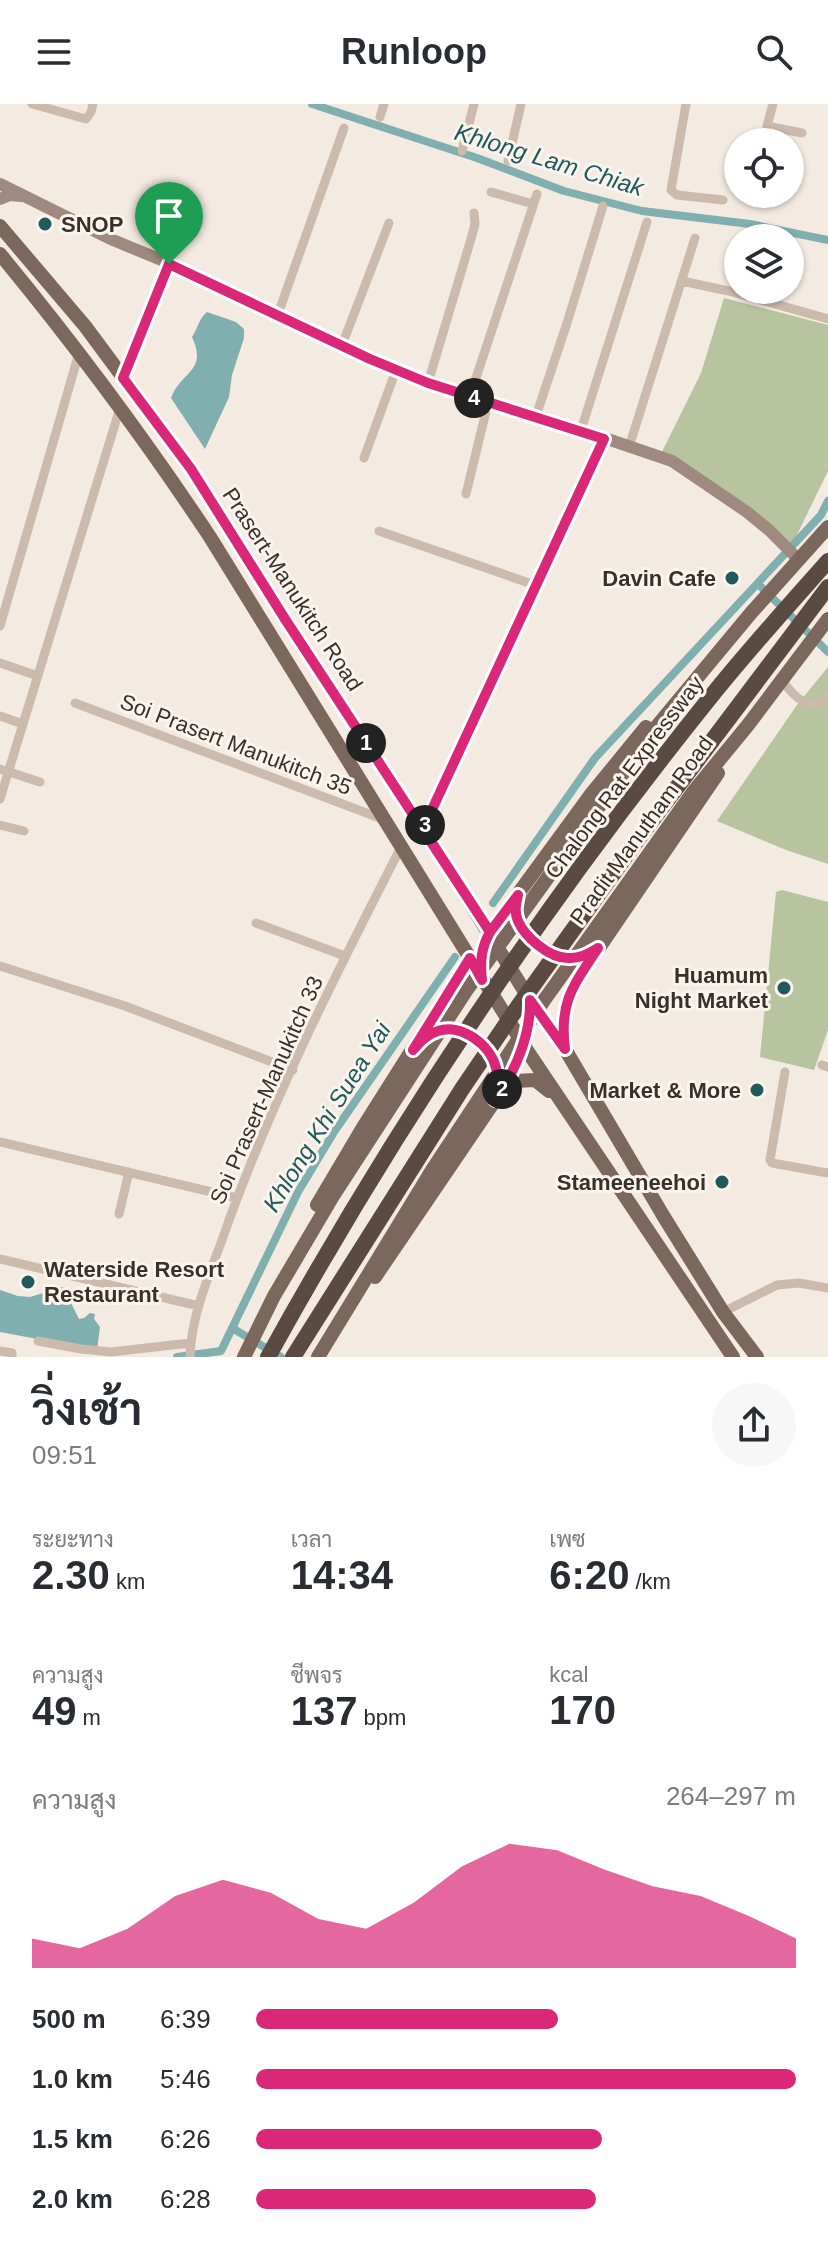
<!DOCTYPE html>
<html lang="th">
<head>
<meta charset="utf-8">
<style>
	body { margin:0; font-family:Arial,Sarabun,sans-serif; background:#f7f7f7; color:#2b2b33; height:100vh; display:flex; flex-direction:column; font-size:30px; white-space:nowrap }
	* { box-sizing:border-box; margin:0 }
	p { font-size:26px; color:#7c7c81 }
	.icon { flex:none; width:44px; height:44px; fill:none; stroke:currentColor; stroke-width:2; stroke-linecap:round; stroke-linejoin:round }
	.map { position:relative; height:1253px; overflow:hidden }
	.details { display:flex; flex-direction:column; background:#fff; flex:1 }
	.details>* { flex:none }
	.controls { position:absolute; left:724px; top:24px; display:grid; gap:16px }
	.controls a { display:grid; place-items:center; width:80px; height:80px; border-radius:50%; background:#fff; box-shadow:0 2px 6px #0004; font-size:40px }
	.pin { position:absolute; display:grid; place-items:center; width:68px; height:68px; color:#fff; margin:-82px -34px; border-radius:50% 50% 50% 0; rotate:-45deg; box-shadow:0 0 8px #0007 }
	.pin .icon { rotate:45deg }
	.km { position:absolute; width:40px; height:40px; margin:-20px; border-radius:50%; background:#222; color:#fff; font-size:22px; line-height:40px; text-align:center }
	.round { display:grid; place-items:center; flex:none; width:84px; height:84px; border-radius:42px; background:#f7f7f7 }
	.overview { display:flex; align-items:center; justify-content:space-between; height:136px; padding:0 32px }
	h1 { font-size:44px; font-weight:700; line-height:60px }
	.metrics { display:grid; grid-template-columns:repeat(3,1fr); gap:12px; height:136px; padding:8px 32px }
	.metrics div { display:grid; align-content:center }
	.metrics b { font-size:40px; font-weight:700 }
	.metrics small { font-size:22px; font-weight:400 }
	.metrics p { font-size:22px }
	.chart { height:224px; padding:16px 32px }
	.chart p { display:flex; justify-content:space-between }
	.chart svg { width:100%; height:144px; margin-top:8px; fill:#db2777; opacity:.7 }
	ul { padding:0 32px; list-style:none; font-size:26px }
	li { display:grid; grid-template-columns:128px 96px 1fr; align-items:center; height:60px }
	li i { height:20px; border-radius:10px; background:#db2777 }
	header { display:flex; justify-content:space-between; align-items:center; height:104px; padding:0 32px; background:#fff; font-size:36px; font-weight:700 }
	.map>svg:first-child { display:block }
	.green { fill:#b8c3a0 }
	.water { fill:#80afb0 }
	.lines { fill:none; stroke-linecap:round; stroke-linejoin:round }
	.canal { stroke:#80afb0; stroke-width:8 }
	.street { stroke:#ccbaac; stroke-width:9 }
	.secondary { stroke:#a0897e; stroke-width:12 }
	.primary { stroke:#7c675d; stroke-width:14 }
	.highway { stroke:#5b4a42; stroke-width:16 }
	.route-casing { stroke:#fff; stroke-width:16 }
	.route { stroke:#db2777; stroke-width:10 }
	.poi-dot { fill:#21595c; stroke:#faf4ee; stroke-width:3 }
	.labels { text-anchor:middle; stroke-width:6; stroke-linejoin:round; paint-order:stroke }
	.poi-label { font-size:22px; font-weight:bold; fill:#3a302b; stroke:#faf4ee; text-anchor:end }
	.street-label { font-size:22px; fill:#3a302b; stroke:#faf4ee }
	.water-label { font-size:24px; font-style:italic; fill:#21595c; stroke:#faf4ee }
</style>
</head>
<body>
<header><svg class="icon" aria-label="menu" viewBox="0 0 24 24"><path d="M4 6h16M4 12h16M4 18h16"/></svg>Runloop<svg class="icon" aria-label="search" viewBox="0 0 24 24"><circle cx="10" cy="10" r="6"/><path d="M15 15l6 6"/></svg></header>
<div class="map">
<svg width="828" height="1253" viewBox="0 0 828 1253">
	<rect width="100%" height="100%" fill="#f3eae1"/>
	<path class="green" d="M 724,194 L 828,221 L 828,367 L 791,443 L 660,352 L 701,269 Z
		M 828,563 L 828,760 L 786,746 L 717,717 L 797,601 Z
		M 782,786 L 828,798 L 828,926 L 814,966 L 760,953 L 776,788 Z"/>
	<path class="water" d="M 207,208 L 236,218 L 244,225 L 244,234 L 232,271 L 229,293 L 205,345 L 171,294 C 181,267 208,268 192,233 C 198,224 199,214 207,208 Z
		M 63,1183 L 79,1215 L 84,1214 L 90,1209 L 95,1210 L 94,1215 L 100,1223 L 97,1246 L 0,1228 L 0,1186 L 18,1192 L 30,1193 Z"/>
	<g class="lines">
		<path class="canal" d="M 312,0 L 477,54 L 564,87 L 642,107 L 750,120 L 828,136
			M 758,480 L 828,548
			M 493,799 L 595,654 L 821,411 L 828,397
			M 232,1224 L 281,1253
			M 177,1253 L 221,1247 L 298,1088 L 334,1028 L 455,853"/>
		<path class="street" d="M 32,0 L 86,15 L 91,8 L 93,0
			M 686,0 L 671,86 L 677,91 L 723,96
			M 380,13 L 384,0
			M 767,22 L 802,29
			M 767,38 L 767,22 L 773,0
			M 462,47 L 474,0
			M 508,57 L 521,0
			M 491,88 L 533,100
			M 682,177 L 733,188 L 828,215
			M 278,210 L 344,24
			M 342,241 L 389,119
			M 123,274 L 169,160
			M 428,279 L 471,135 L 475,120 L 474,109
			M 470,292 L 537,90
			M 536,312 L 567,219 L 603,102
			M 581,326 L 647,118
			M 629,343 L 695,134
			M 364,354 L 396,266
			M 466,390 L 488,299
			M 379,427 L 535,481
			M 0,522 L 79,249
			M 0,559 L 38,572
			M 782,576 C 793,592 811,611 828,592
			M 75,599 L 385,716
			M 0,612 L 23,620
			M 0,665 L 40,678
			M 0,695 L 120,304
			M 0,721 L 24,727
			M 423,725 L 604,335
			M 256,819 L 345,852
			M 0,862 L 125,902 L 293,966
			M 822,961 L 828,963
			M 785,968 L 770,1056 L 772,1059 L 828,1069
			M 0,1038 L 237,1094
			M 119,1110 L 129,1068
			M 0,1155 L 199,1202
			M 723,1208 L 777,1181 L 799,1179 L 828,1184
			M 38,1237 L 81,1245 L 111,1248 L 190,1239
			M 0,1247 L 12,1249 L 12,1253
			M 190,1253 C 191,1213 208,1174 222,1136 C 269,1001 336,870 401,743"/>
		<path class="secondary" d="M 0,80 L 113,136 L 171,160 L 396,266 L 428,279 L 581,326 L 672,357 L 747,408 L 769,426 L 799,456
			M 0,95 L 10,91 L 22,92"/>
		<path class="primary" d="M 0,122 L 85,222 L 191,365 L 285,515 L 447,762 L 530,896 L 565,945 L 664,1113 L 723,1208 L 757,1253
			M 0,150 C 75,241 145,335 210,433 L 528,948 L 733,1253
			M 515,808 C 522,830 543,848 565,854
			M 481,863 L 484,839 L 490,828 L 592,689 L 646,623
			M 434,928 C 460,921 480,934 493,956
			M 564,942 C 561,919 565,900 575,879 L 718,669
			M 502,986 L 524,935
			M 317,1101 L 362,1025 L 470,854
			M 375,1173 L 502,986 L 516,977 L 535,976 L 549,987
			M 244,1253 L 274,1192 L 333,1092 L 466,887 L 657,622 L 751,509 L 828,423
			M 318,1253 L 434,1063 L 545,895 L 693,688 L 748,621 L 828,515"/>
		<path class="highway" d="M 268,1253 C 396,1021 547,796 713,590 C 750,544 789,501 828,457
			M 293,1253 L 462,985 L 517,904 L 638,735 L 828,483"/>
	</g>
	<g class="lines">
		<defs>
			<path id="route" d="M 169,160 L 123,274 L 191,365 L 285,515 L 490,828 C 481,844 480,858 482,876 L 470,854 L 413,946 C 420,938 427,930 438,927 C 461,919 491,941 496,964 C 499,974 496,985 495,996 C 515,968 531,931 530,896 L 565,945 C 559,898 573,882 598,844 C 588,850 579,855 568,854 C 549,854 525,833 518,817 C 514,808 516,800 518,791 L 490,828 L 423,725 L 604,335 L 428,279 L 370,255 L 169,160"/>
		</defs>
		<use href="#route" class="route-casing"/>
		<use href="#route" class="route"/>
	</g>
	<g class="poi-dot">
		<circle cx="45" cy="120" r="8"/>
		<circle cx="732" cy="474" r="8"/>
		<circle cx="784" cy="884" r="8"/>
		<circle cx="757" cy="986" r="8"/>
		<circle cx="722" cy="1078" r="8"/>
		<circle cx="28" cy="1178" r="8"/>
	</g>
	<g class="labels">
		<g class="poi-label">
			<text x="61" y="128" text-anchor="start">SNOP</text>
			<text x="716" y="482">Davin Cafe</text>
			<text x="768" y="879">Huamum<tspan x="768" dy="25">Night Market</tspan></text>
			<text x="741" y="994">Market &amp; More</text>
			<text x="706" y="1086">Stameeneehoi</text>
			<text x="44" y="1173" text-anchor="start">Waterside Resort<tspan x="44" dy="25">Restaurant</tspan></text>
		</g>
		<g class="street-label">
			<text transform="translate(293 485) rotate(57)" y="8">Prasert-Manukitch Road</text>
			<text transform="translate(236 640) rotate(21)" y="8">Soi Prasert Manukitch 35</text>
			<text transform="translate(624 673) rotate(-53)" y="8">Chalong Rat Expressway</text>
			<text transform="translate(641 726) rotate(-54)" y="8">Pradit Manutham Road</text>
			<text transform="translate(266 986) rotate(-66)" y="8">Soi Prasert-Manukitch 33</text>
		</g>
		<g class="water-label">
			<text transform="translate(549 56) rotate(17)" y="8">Khlong Lam Chiak</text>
			<text transform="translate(327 1013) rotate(-58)" y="8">Khlong Khi Suea Yai</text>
		</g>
	</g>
</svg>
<div class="controls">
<a><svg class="icon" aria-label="locate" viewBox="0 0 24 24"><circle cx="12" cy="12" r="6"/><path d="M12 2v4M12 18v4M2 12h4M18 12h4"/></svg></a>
<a><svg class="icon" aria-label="layers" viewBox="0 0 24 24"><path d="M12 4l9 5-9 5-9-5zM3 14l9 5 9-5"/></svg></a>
</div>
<div class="pin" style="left:169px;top:160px;background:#1e9e55"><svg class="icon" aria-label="arrive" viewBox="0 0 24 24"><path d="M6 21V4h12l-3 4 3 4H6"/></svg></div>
<b class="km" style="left:366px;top:639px">1</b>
<b class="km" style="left:502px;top:985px">2</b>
<b class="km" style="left:425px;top:721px">3</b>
<b class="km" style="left:474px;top:294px">4</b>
</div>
<section class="details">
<div class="overview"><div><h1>วิ่งเช้า</h1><p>09:51</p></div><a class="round"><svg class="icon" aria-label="share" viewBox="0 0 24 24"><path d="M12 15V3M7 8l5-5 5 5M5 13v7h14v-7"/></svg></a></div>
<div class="metrics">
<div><p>ระยะทาง</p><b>2.30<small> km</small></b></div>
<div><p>เวลา</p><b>14:34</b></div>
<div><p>เพซ</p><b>6:20<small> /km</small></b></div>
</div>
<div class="metrics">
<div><p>ความสูง</p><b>49<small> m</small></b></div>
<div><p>ชีพจร</p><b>137<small> bpm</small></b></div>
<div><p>kcal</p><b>170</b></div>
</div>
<div class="chart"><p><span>ความสูง</span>264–297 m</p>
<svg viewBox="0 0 160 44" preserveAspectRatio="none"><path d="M0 44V35L10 38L20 32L30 22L40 17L50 21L60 29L70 32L80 24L90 13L100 6L110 8L120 14L130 19L140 22L150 28L160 35V44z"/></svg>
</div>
<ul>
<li><b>500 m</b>6:39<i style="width:56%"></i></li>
<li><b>1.0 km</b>5:46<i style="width:100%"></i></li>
<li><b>1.5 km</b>6:26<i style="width:64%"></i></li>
<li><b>2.0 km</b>6:28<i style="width:63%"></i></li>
</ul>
</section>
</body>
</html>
